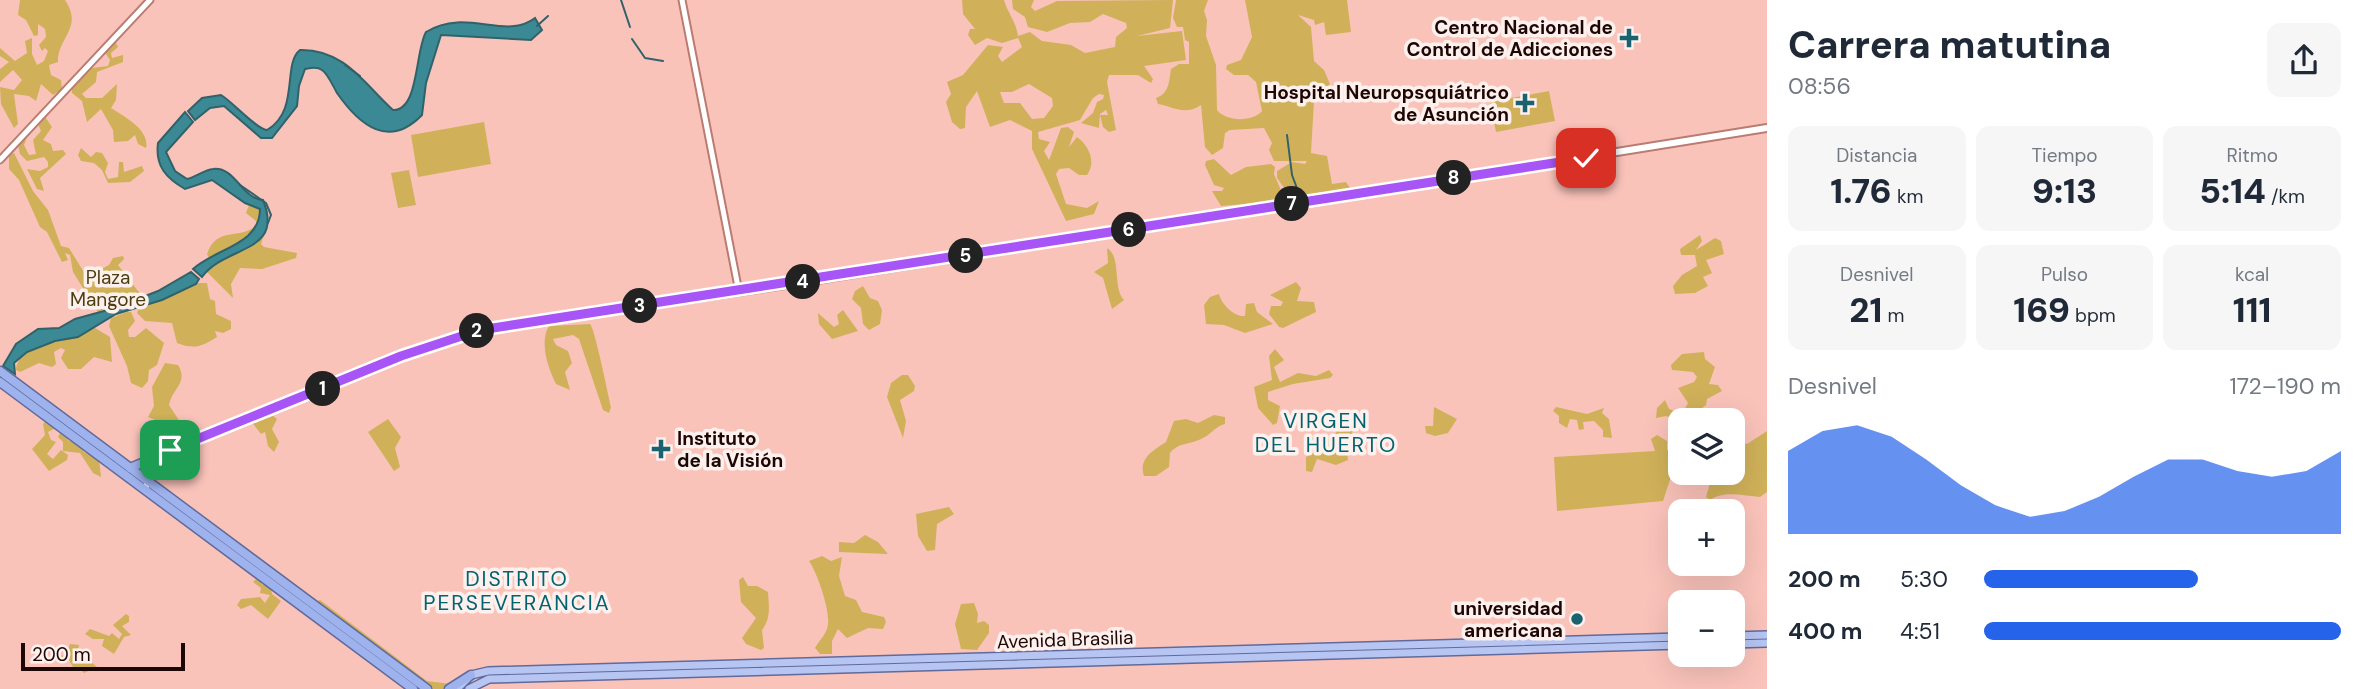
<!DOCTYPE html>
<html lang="es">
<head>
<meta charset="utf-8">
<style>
	body { margin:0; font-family:"DM Sans",sans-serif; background:#f6f6f7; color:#1f2937; height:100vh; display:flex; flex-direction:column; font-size:26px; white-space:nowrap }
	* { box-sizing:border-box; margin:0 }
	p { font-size:23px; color:#747a83 }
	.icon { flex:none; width:38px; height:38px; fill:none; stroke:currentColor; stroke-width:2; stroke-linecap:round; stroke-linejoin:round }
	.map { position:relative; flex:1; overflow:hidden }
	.side { display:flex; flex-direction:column; background:#fff; width:595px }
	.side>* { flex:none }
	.tools { position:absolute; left:1668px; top:408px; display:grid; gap:14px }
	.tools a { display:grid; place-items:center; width:77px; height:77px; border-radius:14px; background:#fff; box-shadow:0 7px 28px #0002; font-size:35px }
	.scale { position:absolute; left:21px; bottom:18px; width:164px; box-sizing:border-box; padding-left:7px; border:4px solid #1d0705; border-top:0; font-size:19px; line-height:24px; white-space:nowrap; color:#1d0705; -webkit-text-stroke:5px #fef0ed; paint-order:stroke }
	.pin { position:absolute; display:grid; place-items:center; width:60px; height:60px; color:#fff; margin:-30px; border-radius:14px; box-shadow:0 4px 10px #0006 }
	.km { position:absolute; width:35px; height:35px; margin:-18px; border-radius:50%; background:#222; color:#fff; font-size:19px; line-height:35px; text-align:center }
	.round { display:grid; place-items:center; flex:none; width:74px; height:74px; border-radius:14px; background:#f6f6f7 }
	.headline { display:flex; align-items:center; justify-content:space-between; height:119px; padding:0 21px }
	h1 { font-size:38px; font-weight:800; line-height:52px }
	.metrics { display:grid; grid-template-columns:repeat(3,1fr); gap:10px; height:119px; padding:7px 21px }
	.metrics div { display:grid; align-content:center; border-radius:14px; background:#f6f6f7; text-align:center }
	.metrics b { font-size:35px; font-weight:800 }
	.metrics small { font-size:19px; font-weight:400 }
	.metrics p { font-size:19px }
	.chart { height:196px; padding:14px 21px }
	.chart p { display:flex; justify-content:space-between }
	.chart svg { width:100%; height:126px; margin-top:7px; fill:#2563eb; opacity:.7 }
	ul { padding:0 21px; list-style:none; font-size:23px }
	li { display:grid; grid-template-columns:112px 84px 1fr; align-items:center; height:52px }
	li i { height:18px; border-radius:9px; background:#2563eb }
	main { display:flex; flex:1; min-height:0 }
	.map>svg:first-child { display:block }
	.green { fill:#d0b15a; fill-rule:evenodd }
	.water { fill:#3a8995; stroke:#31626a; stroke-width:2 }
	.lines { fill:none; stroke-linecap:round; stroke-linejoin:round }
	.stream { stroke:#31626a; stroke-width:2 }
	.tertiary-casing { stroke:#ba7b71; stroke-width:9 }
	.secondary-casing { stroke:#ba7b71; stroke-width:10 }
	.primary-casing { stroke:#616a9a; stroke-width:10 }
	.trunk-casing { stroke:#616a9a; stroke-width:11 }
	.tertiary { stroke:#fff; stroke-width:5 }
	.secondary { stroke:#fff; stroke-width:6 }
	.primary { stroke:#b6c5f2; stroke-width:7 }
	.trunk { stroke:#9eb2ee; stroke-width:8 }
	.route-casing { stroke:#fff; stroke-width:14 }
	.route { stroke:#a855f7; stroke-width:9 }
	.poi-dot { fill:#18636f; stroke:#fef0ed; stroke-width:2.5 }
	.labels { text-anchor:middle; stroke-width:7; stroke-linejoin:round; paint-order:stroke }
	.poi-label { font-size:19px; font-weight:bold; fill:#1d0705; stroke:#fef0ed; text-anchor:end }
	.park-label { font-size:19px; fill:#4c3d10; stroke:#fef0ed }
	.street-label { font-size:19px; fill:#1d0705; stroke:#fef0ed }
	.neighbourhood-label { font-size:21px; letter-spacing:2px; fill:#006370; stroke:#fef0ed }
</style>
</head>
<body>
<main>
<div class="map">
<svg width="1767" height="689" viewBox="0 0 1767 689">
	<rect width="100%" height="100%" fill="#fac3ba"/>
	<path class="green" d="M 20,0 L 65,0 C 84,28 57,38 58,62 L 49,65 L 51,75 L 61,80 L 62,89 L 53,95 L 41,84 L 36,101 L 29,96 L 14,94 L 18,124 L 14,128 L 1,104 L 0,87 L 14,90 L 22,80 L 13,70 L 0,82 L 0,69 L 9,62 L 0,56 L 0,48 L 15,61 L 27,53 L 25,41 L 32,38 L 32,54 L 37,65 L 44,61 L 48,51 L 45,48 L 42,51 L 39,45 L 46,37 L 45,29 L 38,24 L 38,35 L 34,36 L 26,20 L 18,15 Z
		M 962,0 L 1004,0 C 1008,14 1016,21 1018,36 L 1030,32 L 1042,41 L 1071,45 L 1085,53 L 1115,47 L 1116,37 L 1127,28 L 1126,23 L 1103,14 L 1090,22 L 1070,23 L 1047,32 L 1028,27 L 1025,17 L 1013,9 L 1012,0 L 1034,0 L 1031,7 L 1035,11 L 1057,1 L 1173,0 L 1170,28 L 1137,36 L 1182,31 L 1186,60 L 1144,66 L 1153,79 L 1151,83 L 1138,75 L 1109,75 L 1107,82 L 1116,130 L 1109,132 L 1103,127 L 1100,115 L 1108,115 L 1106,110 L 1100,114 L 1099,128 L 1081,123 L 1093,113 L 1097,102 L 1103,99 L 1104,95 L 1099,94 L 1093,98 L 1080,120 L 1038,132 L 1039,139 L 1050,142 L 1044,151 L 1049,160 L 1061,128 L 1068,127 L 1074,132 L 1069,147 L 1077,137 C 1088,145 1097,161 1087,175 L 1079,175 L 1069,168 L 1059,169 L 1056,174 L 1066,204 L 1087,208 L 1099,201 L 1094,214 L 1066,221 L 1032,149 L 1032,131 L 1010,120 L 990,127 L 977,91 L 966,107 L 965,128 L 960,129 L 952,122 L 946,102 L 951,94 L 947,82 L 963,75 L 988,45 L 1003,47 L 998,56 L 1002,62 L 1022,47 L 1018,38 L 1002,43 L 987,38 L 975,45 L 968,35 L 970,29 L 975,29 L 963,14 ZM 1029,84 L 1052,98 L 1053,106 L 1044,118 L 1032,119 L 1020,103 L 1004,103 L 1000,92 L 1012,92 Z
		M 1176,0 L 1208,0 L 1204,11 L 1207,20 L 1206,36 L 1216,65 L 1217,110 C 1226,122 1253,122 1262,111 L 1256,82 L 1248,75 L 1234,75 L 1226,69 L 1227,65 L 1241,60 L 1252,37 L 1245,0 L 1347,0 L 1351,32 L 1326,35 L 1324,22 L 1315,25 L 1314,20 L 1298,15 L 1311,27 L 1314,61 L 1324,70 L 1330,84 L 1314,101 L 1311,153 L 1327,156 L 1332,184 L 1346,182 L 1350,188 L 1311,196 L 1287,192 L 1277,178 L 1277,171 L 1292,162 L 1305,164 L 1307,161 L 1274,161 L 1269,150 L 1272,143 L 1264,128 L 1230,130 L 1225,133 L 1223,148 L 1212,155 L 1205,147 L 1201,105 C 1185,116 1174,107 1158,104 L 1156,98 C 1170,93 1169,80 1171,69 L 1179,64 L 1189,64 L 1189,42 L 1185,40 L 1183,27 L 1177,27 L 1173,18 Z
		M 116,43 L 118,47 L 111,53 L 112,58 L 123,55 L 123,62 L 97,72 L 96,82 L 82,94 L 86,98 L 102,98 L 117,84 L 116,100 L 111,108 C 125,117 150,130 146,148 L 138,144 L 135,135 L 128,141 L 114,142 L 113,130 L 101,109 L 87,122 L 82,101 L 72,93 L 72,86 L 92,68 L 108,66 L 110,60 L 102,48 L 105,44 Z
		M 1549,91 L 1555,121 L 1496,132 L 1490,102 Z
		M 44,115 L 52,127 L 43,140 L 51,144 L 53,151 L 63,150 L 66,154 L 40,178 L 44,191 L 37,189 L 27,169 L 40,171 L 48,167 L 48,162 L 44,157 L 27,161 L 20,154 L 17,140 L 24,130 L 30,129 L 24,145 L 29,155 L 36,154 L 33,140 L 41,131 L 37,122 Z
		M 484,122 L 491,164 L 418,177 L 411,135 Z
		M 81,148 L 91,157 L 96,152 L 102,153 L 108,163 L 105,172 L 108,179 L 118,177 L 119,162 L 123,162 L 124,172 L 142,166 L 144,171 L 130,182 L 108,183 L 102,170 L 94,163 L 81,161 L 78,155 Z
		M 14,153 L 33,191 L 48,210 L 61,246 L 69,248 L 87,277 L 109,265 L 113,258 L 123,256 L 124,259 L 118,265 L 141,295 L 98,312 L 73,272 L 70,255 L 65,253 L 68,260 L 62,262 L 47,232 L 40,227 L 19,180 L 9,169 L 9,154 Z
		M 1214,159 L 1231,175 L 1246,167 L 1271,164 L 1275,167 L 1274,174 L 1283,195 L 1270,202 L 1221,206 L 1212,191 L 1222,191 L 1224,188 L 1214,185 L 1205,165 L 1206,161 Z
		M 409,170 L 416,205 L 398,208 L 391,173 Z
		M 253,203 L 258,205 L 264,213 L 264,230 L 209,258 L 207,254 C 217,225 240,241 256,225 L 256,221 L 246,213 L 249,205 Z
		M 264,235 L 261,244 L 264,247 L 297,253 L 296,258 L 262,269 L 240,268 L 231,284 L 233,298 L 206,271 L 209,264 Z
		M 1700,235 L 1702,241 L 1696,250 L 1715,238 L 1721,241 L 1724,254 L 1706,260 L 1712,273 L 1703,277 L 1708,286 L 1695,293 L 1675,294 L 1673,286 L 1682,275 L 1697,266 L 1695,255 L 1681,255 L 1680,249 Z
		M 1107,248 C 1122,257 1112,287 1124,300 L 1112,309 L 1103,278 L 1094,272 L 1108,263 Z
		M 1296,282 L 1301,288 L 1297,301 L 1314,302 L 1316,312 L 1283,328 L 1279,327 L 1269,314 L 1271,306 L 1281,306 L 1283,302 L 1270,295 Z
		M 196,283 L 207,283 L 210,299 L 215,301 L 216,314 L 231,321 L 231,329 L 223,333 L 215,331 L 217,337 C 203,346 194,350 177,343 L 172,323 L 145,321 L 137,313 L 141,304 Z
		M 863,286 L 870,298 L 878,301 L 882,310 L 880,324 L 869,330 L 863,324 L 861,308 L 852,299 L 855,291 Z
		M 1219,294 C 1222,305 1234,317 1245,316 L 1246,304 L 1254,303 L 1257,312 L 1273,324 L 1245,333 L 1224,325 L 1206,324 L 1204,305 L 1210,297 Z
		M 843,310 L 858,331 L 832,339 L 819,324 L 818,313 L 834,327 L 839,324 L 837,315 Z
		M 127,312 L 131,312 L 135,321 L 128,330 L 129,337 L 135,337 L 146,328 L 164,343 L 157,365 L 149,370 L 148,381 L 142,388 L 131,383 L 127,366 L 109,326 L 111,318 Z
		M 590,324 C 595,329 608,394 611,407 L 609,413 L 603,410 L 579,339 L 573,335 L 553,339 L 556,345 L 568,351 L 572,363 L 565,372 L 570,390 L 556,384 C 548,368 539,342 549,326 Z
		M 95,328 L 110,337 L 112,362 L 94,357 L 81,369 L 68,369 L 61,358 L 65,350 L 61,348 L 54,352 L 56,364 L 52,367 L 39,363 L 20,372 L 16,370 C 19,341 70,335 95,328 Z
		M 1275,349 L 1284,360 L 1274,367 L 1280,382 L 1298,373 L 1316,376 L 1329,370 L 1333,375 L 1330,378 L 1293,384 L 1268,392 L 1268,400 L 1280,406 L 1277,423 L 1273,425 L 1258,408 L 1254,387 L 1272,380 L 1269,356 Z
		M 1704,352 L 1705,359 L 1715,367 L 1709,384 L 1718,385 L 1722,391 L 1707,399 L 1706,405 L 1698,411 L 1695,420 L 1680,420 L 1680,440 L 1668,437 L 1678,426 L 1677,420 L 1666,416 L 1656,418 L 1657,408 L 1665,400 L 1669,409 L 1682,414 L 1688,403 L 1678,388 L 1694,382 L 1697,377 L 1693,372 L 1672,370 L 1671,365 L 1682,354 Z
		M 165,363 L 178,365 C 189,383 172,388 169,405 L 186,431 L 183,441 L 162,438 L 157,428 L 158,421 L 148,417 L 154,406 L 152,387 Z
		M 902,375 L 908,375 L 915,386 L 914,391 L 900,400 L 906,421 L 903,438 L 887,397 L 891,383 Z
		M 1434,407 L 1457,419 L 1448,433 L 1435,436 L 1426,433 L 1425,426 L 1433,426 Z
		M 1556,407 L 1587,414 L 1604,408 L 1602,413 L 1609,419 L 1612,438 L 1603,437 L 1603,430 L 1594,421 L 1583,422 L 1584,429 L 1579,430 L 1577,420 L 1570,419 L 1567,428 L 1559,423 L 1559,416 L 1553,411 Z
		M 271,414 L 277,419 L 272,429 L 279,442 L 274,452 L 268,446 L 265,432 L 261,434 L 251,421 Z
		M 1214,415 L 1225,417 L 1225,424 C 1214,427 1211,435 1201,439 C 1189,445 1179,442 1170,453 L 1169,467 L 1156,476 L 1144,476 C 1138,458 1154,450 1166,442 L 1174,421 L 1186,419 L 1198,423 Z
		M 388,419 L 401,437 L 395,448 L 400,467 L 394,471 L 368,432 Z
		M 47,420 L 56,428 L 48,432 L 51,440 L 56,442 L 47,454 L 53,459 L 61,450 L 68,455 L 67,460 L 49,471 L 32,449 L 45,435 L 43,424 Z
		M 1353,430 L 1352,434 L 1334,445 L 1337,450 L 1347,450 L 1348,460 L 1336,465 L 1317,459 L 1312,472 L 1306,471 L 1306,457 L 1325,445 L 1320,442 L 1313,447 L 1311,437 L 1326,439 L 1337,432 Z
		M 61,431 L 69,441 L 77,442 L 84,452 L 99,459 L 101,477 L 93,473 L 80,453 L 63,451 L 63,442 L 58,437 Z
		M 1767,431 L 1767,492 L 1760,497 C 1745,496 1724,490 1710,500 L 1706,497 L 1713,473 L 1732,472 L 1733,445 L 1737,441 L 1747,444 Z
		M 1657,435 L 1667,441 L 1667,450 L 1680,449 L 1663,501 L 1557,511 L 1554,457 L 1655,451 L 1651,439 Z
		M 949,507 L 954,514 L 937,524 L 935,550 L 927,551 L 918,536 L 916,514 Z
		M 865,535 L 878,542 L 888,554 L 839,552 L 839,542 L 854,543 Z
		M 822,556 L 831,561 L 842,557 L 839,576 L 845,596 L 856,600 L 862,612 L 884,617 L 886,622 L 883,629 L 868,628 L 847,638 L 838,629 L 832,641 L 832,654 L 820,654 L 815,648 C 820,639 827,634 828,624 C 830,610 817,572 809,561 Z
		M 743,577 L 748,586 L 757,586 L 768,592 C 769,606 771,619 762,630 L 764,648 L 761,650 L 746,644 L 742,638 L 756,618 L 741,602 L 739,580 Z
		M 257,578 L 263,580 L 261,584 L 271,587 L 272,594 L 281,601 L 268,619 L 251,605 L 241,609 L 237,605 L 241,599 L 260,597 L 265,603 L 270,595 L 260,593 L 261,588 L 253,582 Z
		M 320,600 L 427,681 L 451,684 L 453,689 L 432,689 L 315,602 Z
		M 974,603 L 978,614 L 977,623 L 984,621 L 989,625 L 989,633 L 977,650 L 961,649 L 955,624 L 961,604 Z
		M 126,614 L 129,616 L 129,622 L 122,626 L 131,635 L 124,637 L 114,654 L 102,646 L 104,639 L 93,639 L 85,634 L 90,629 L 109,636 L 112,633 L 119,639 L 122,634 L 113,625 Z
		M 70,644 L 79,645 L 78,650 L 97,667 L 84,673 L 79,668 L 74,669 L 69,660 L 62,660 L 60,656 L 66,655 Z"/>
	<path class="water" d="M 535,18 L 542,30 L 531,40 L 441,35 L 426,83 L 422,115 C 389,149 360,126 337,93 C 333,86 328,74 322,70 C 317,66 310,68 305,69 L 299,86 L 297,106 L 272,138 L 261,138 L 224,106 L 210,108 L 195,120 L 188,111 L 202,98 L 221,95 C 233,102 256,129 267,130 C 300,111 282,64 300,50 C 345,49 365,85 393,110 C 419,111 415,51 426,32 C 467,7 505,41 535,18 Z
		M 185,112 L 193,122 L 166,152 L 175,171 L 187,179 C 196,177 204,170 213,169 C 235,166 242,199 263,200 C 285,254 225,245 202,277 L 193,269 C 216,248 260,245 260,209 L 245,203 L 212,180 L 185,189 C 166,178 155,166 158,143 Z
		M 191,272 L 199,279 L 196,284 L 162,300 L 116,314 L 78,337 L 55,341 L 27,352 L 14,363 L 15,374 L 3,366 L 16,344 L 38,329 L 59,328 L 75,319 L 115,308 L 158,291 Z"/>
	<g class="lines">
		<path class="stream" d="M 621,0 L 630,27
			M 537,26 L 548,16
			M 632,39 L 645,58 L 663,61
			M 345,65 L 360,76
			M 1287,135 L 1292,175 L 1298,191
			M 240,185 L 266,203 L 271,215 L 268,223"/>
		<defs>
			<path id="tertiary" d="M 682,0 L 739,292
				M 0,160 L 150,0"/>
			<path id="secondary" d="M 145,490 L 152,467 L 170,450 L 401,356 L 480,330 L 792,284 L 1767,128"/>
			<path id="primary" d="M 1732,636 L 1767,635
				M 1732,644 L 1767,643
				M 457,689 L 471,675 L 488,671 L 1680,637
				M 469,689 L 489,679 L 1680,645"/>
			<path id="trunk" d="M 0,371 L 427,689
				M 0,382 L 413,689
				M 130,468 L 163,454
				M 449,689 L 471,675"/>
		</defs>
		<use href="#tertiary" class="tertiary-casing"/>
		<use href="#secondary" class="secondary-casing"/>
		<use href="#primary" class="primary-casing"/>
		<use href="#trunk" class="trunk-casing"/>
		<use href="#tertiary" class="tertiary"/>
		<use href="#secondary" class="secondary"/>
		<use href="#primary" class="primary"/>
		<use href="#trunk" class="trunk"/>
	</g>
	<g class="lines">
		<defs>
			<path id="route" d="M 170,450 L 401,356 L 480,330 L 1586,158"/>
		</defs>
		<use href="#route" class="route-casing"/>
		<use href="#route" class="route"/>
	</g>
	<g class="poi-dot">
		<path d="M1625.5 27.5h7v7h7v7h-7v7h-7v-7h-7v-7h7z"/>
		<path d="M1521.5 92.5h7v7h7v7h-7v7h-7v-7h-7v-7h7z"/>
		<path d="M657.5 438.5h7v7h7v7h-7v7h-7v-7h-7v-7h7z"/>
		<circle cx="1577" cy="619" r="7"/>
	</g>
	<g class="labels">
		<g class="poi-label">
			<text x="1613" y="34">Centro Nacional de<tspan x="1613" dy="22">Control de Adicciones</tspan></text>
			<text x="1509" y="99">Hospital Neuropsquiátrico<tspan x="1509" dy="22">de Asunción</tspan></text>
			<text x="677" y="445" text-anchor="start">Instituto<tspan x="677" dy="22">de la Visión</tspan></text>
			<text x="1563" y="615">universidad<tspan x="1563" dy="22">americana</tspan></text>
		</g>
		<g class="park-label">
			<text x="108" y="284">Plaza<tspan x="108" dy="22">Mangore</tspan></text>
		</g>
		<g class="street-label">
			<text transform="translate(1065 639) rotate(-2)" y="7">Avenida Brasilia</text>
		</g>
		<g class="neighbourhood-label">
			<text x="1326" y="428">VIRGEN<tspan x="1326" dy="24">DEL HUERTO</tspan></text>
			<text x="517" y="586">DISTRITO<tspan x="517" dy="24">PERSEVERANCIA</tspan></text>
		</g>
	</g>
</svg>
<div class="tools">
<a><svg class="icon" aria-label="layers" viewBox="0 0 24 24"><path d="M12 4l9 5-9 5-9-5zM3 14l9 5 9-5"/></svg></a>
<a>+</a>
<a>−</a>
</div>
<div class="scale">200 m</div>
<div class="pin" style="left:170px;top:450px;background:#1e9e55"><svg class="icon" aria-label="arrive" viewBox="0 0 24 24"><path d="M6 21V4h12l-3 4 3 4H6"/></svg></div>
<div class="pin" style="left:1586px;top:158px;background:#d93025"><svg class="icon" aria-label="check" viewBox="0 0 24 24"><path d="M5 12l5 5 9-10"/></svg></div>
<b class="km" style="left:323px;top:389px">1</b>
<b class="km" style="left:477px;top:331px">2</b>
<b class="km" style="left:640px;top:306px">3</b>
<b class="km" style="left:803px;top:282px">4</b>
<b class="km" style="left:966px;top:256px">5</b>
<b class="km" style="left:1129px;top:230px">6</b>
<b class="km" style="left:1292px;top:204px">7</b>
<b class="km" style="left:1454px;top:178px">8</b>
</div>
<section class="side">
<div class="headline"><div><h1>Carrera matutina</h1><p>08:56</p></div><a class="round"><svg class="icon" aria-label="share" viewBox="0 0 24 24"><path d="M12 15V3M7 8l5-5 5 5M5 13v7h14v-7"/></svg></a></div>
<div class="metrics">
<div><p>Distancia</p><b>1.76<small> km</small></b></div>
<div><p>Tiempo</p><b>9:13</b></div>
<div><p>Ritmo</p><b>5:14<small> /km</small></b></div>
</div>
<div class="metrics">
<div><p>Desnivel</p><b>21<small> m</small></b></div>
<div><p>Pulso</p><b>169<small> bpm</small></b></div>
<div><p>kcal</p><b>111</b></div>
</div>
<div class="chart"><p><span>Desnivel</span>172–190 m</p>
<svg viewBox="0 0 160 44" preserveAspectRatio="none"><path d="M0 44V15L10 8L20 6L30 10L40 18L50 27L60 34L70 38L80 36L90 31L100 24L110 18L120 18L130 22L140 24L150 22L160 15V44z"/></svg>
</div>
<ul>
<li><b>200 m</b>5:30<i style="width:60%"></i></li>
<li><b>400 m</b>4:51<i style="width:100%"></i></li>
</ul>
</section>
</main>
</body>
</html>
